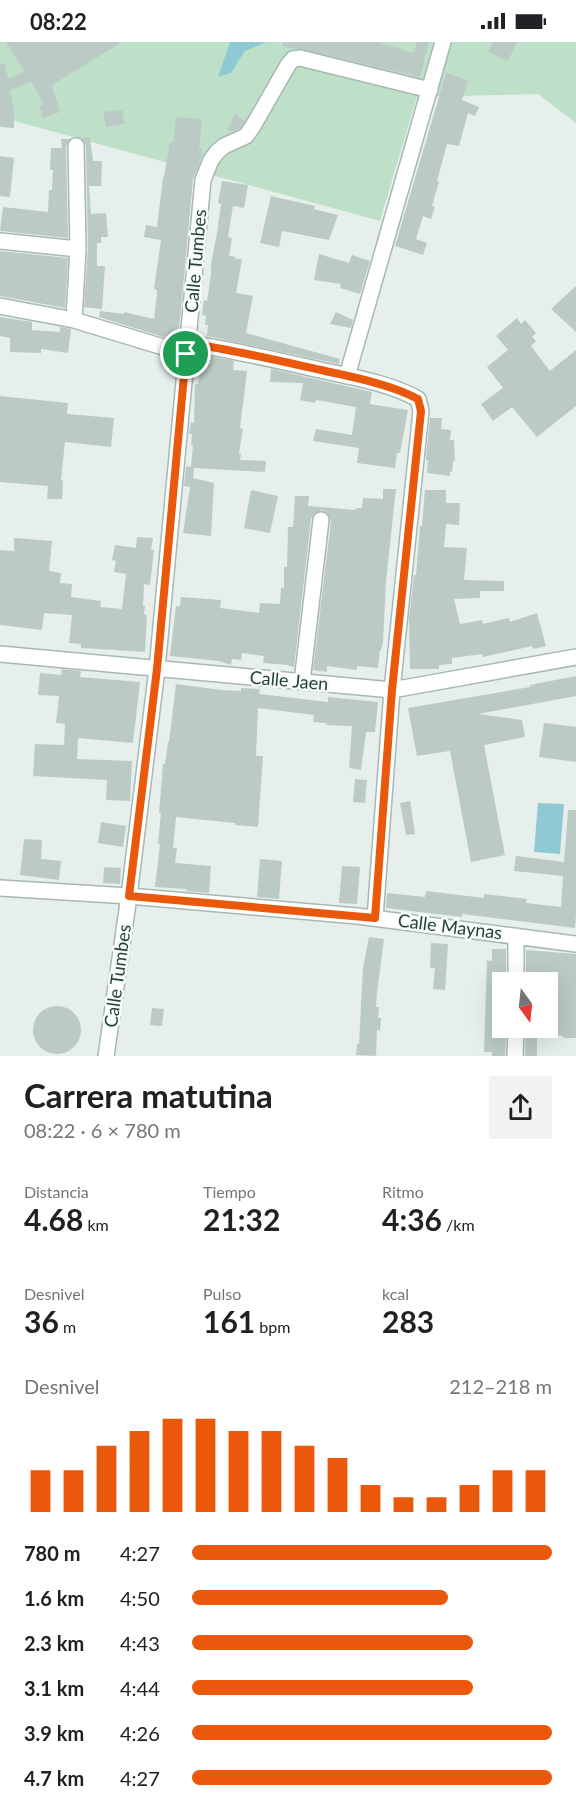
<!DOCTYPE html>
<html lang="es">
<head>
<meta charset="utf-8">
<style>
	body { margin:0; font-family:Lato,sans-serif; background:#f2f2f2; color:#202124; height:100vh; display:flex; flex-direction:column; font-size:22px; white-space:nowrap }
	* { box-sizing:border-box; margin:0 }
	p { font-size:20px; color:#757577 }
	.icon { flex:none; width:33px; height:33px; fill:none; stroke:currentColor; stroke-width:2; stroke-linecap:round; stroke-linejoin:round }
	.map { position:relative; height:1014px; overflow:hidden }
	.details { display:flex; flex-direction:column; background:#fff; flex:1 }
	.details>* { flex:none }
	.needle { width:39px; rotate:165deg }
	.tools { position:absolute; left:492px; top:930px; display:grid; gap:12px }
	.tools a { display:grid; place-items:center; width:66px; height:66px; border-radius:0px; background:#fff; box-shadow:0 6px 24px #0002; font-size:30px }
	.pin { position:absolute; display:grid; place-items:center; width:51px; height:51px; color:#fff; margin:-26px; border:3px solid #fff; border-radius:50%; box-shadow:0 2px 6px #0007 }
	.round { display:grid; place-items:center; flex:none; width:63px; height:63px; border-radius:0px; background:#f2f2f2 }
	.head { display:flex; align-items:center; justify-content:space-between; height:102px; padding:0 24px }
	h1 { font-size:33px; font-weight:700; line-height:45px }
	.metrics { display:grid; grid-template-columns:repeat(3,1fr); gap:9px; height:102px; padding:6px 24px }
	.metrics div { display:grid; align-content:center }
	.metrics b { font-size:30px; font-weight:700 }
	.metrics small { font-size:16px; font-weight:400 }
	.metrics p { font-size:16px }
	.chart { height:168px; padding:12px 24px }
	.chart p { display:flex; justify-content:space-between }
	.chart svg { width:100%; height:108px; margin-top:6px; stroke:#ea580c; stroke-width:6 }
	ul { padding:0 24px; list-style:none; font-size:20px }
	li { display:grid; grid-template-columns:96px 72px 1fr; align-items:center; height:45px }
	li i { height:15px; border-radius:8px; background:#ea580c }
	.status { display:flex; justify-content:space-between; align-items:center; height:42px; padding:0 30px; background:#fff; direction:ltr }
	.status svg { height:16px; fill:currentColor }
	.map>svg:first-child { display:block }
	.green { fill:#bfe0c8 }
	.water { fill:#8ec9d4 }
	.building { fill:#bbcac4 }
	.lines { fill:none; stroke-linecap:round; stroke-linejoin:round }
	.street-casing { stroke:#a8b8b2; stroke-width:18 }
	.street { stroke:#fff; stroke-width:15 }
	.route-casing { stroke:#fff; stroke-width:12 }
	.route { stroke:#ea580c; stroke-width:8 }
	.labels { text-anchor:middle; stroke-width:5; stroke-linejoin:round; paint-order:stroke }
	.street-label { font-size:18px; fill:#24423a; stroke:#f7fbf9 }
</style>
</head>
<body>
<div class="status"><b>08:22</b><svg viewBox="0 0 49 12"><path d="M0 12V9h3v3zM5 12V6h3v6zM10 12V3h3v9zM15 12V0h3v12zM26 1h20v11H26zM47 4h2v5h-2z"/></svg></div>
<div class="map">
<svg width="576" height="1014" viewBox="0 0 576 1014">
	<rect width="100%" height="100%" fill="#e6efeb"/>
	<path class="green" d="M 0,0 L 230,0 L 219,35 L 231,30 L 245,9 L 267,0 L 576,0 L 576,81 L 538,52 L 417,55 L 380,179 L 0,75 Z"/>
	<path class="water" d="M 230,0 L 267,0 L 245,9 L 231,31 L 218,35 Z
		M 538,761 L 564,762 L 560,812 L 534,810 Z"/>
	<path class="building" d="M 6,0 L 122,0 L 52,43 L 60,70 L 43,76 L 39,64 L 44,62 L 31,40 L 10,48 L 14,68 L 14,86 L 0,85 L 0,22 L 5,22 L 8,36 L 25,30 Z
		M 283,0 L 376,0 L 414,11 L 417,0 L 429,0 L 420,35 L 302,7 L 294,7 L 283,4 Z
		M 493,0 L 517,0 L 508,19 L 488,10 Z
		M 446,31 L 468,38 L 462,58 L 479,65 L 475,74 L 468,71 L 459,104 L 447,102 L 437,139 L 439,140 L 432,164 L 435,165 L 431,177 L 423,174 L 416,197 L 427,201 L 423,213 L 395,204 Z
		M 122,68 L 125,82 L 106,85 L 103,70 Z
		M 235,72 L 245,79 L 240,86 L 233,89 L 227,88 Z
		M 176,75 L 202,77 L 199,106 L 202,106 L 200,120 L 193,137 L 180,278 L 176,299 L 99,275 L 100,269 L 124,272 L 124,270 L 154,277 L 157,252 L 157,248 L 154,247 L 161,198 L 144,195 L 146,183 L 157,185 L 163,135 L 164,135 L 170,100 L 173,101 Z
		M 90,95 L 93,119 L 102,119 L 101,144 L 89,144 L 91,172 L 106,171 L 108,195 L 101,195 L 101,201 L 97,201 L 97,224 L 105,224 L 102,267 L 84,265 L 88,207 L 86,104 L 81,96 Z
		M 61,97 L 70,97 L 66,104 L 68,196 L 0,189 L 3,165 L 48,170 L 49,148 L 52,148 L 53,128 L 50,128 L 51,106 L 62,106 Z
		M 0,114 L 14,116 L 10,155 L 0,154 Z
		M 222,139 L 248,143 L 244,166 L 233,164 L 228,195 L 232,196 L 229,214 L 236,215 L 235,217 L 242,217 L 236,251 L 253,254 L 246,291 L 340,317 L 339,322 L 207,294 L 208,283 L 205,283 L 206,274 L 202,273 L 204,258 L 207,259 L 211,233 L 211,222 L 217,191 L 221,162 L 218,161 Z
		M 271,154 L 315,164 L 314,167 L 338,173 L 329,198 L 282,189 L 279,205 L 260,201 Z
		M 0,209 L 68,216 L 65,266 L 0,254 Z
		M 319,212 L 349,221 L 352,213 L 370,219 L 360,252 L 340,246 L 341,242 L 314,238 Z
		M 576,244 L 576,290 L 551,267 Z
		M 336,270 L 353,278 L 351,286 L 330,282 Z
		M 0,275 L 32,280 L 32,288 L 60,290 L 60,285 L 71,287 L 68,311 L 41,307 L 41,311 L 10,310 L 10,296 L 0,294 Z
		M 517,276 L 521,282 L 525,278 L 536,291 L 532,295 L 536,299 L 531,304 L 550,329 L 576,308 L 576,364 L 537,395 L 512,365 L 493,379 L 481,362 L 503,346 L 487,325 L 508,308 L 496,294 Z
		M 203,313 L 234,319 L 233,328 L 247,329 L 240,386 L 243,387 L 239,411 L 241,412 L 240,418 L 266,419 L 265,430 L 194,426 L 193,436 L 214,441 L 211,494 L 183,491 L 190,445 L 184,444 L 186,424 L 191,425 L 193,403 L 191,403 L 192,392 L 189,392 L 191,380 L 194,381 L 195,342 L 198,342 L 201,319 Z
		M 271,327 L 372,350 L 370,362 L 408,368 L 400,411 L 397,411 L 395,426 L 357,421 L 359,406 L 313,399 L 316,387 L 352,393 L 356,365 L 316,358 L 315,361 L 300,358 L 303,341 L 270,340 Z
		M 0,354 L 68,361 L 67,372 L 114,376 L 111,405 L 65,400 L 61,438 L 63,438 L 62,457 L 47,457 L 48,444 L 0,440 Z
		M 430,376 L 442,376 L 441,387 L 451,388 L 450,398 L 454,398 L 455,419 L 453,419 L 452,430 L 450,430 L 450,434 L 427,431 L 428,418 L 426,418 L 426,416 Z
		M 383,447 L 396,447 L 386,539 L 383,600 L 381,608 L 380,608 L 378,626 L 357,624 L 357,628 L 327,624 L 327,630 L 313,628 L 331,479 L 327,471 L 322,468 L 314,472 L 311,477 L 294,625 L 289,624 L 289,623 L 263,621 L 264,614 L 242,611 L 241,618 L 232,617 L 231,623 L 219,619 L 170,614 L 176,564 L 180,564 L 181,555 L 221,558 L 220,566 L 259,571 L 260,561 L 280,562 L 281,546 L 284,546 L 284,525 L 287,525 L 288,485 L 293,485 L 295,454 L 309,454 L 308,464 L 355,468 L 356,466 L 362,466 L 363,456 L 383,457 Z
		M 251,448 L 278,454 L 270,491 L 244,486 Z
		M 425,448 L 446,448 L 446,461 L 460,461 L 459,483 L 446,482 L 444,505 L 467,506 L 464,538 L 504,539 L 504,549 L 480,549 L 480,556 L 454,557 L 460,582 L 482,578 L 483,582 L 509,576 L 510,580 L 537,571 L 546,604 L 533,607 L 532,604 L 483,615 L 482,612 L 452,616 L 452,622 L 439,623 L 439,627 L 410,627 L 409,577 L 414,533 L 416,533 L 420,484 L 422,484 Z
		M 137,495 L 153,496 L 151,508 L 154,508 L 150,543 L 144,542 L 143,564 L 145,564 L 144,572 L 147,573 L 145,610 L 81,606 L 81,602 L 69,601 L 72,573 L 44,571 L 42,588 L 0,583 L 0,508 L 14,509 L 14,496 L 52,499 L 49,529 L 61,531 L 60,541 L 72,542 L 71,555 L 101,559 L 100,565 L 122,567 L 126,532 L 114,530 L 116,519 L 112,518 L 115,503 L 136,506 Z
		M 62,627 L 81,629 L 80,635 L 140,640 L 133,701 L 78,696 L 77,717 L 132,719 L 130,759 L 106,758 L 107,738 L 33,734 L 35,702 L 64,703 L 65,682 L 56,681 L 59,654 L 38,653 L 40,631 L 61,633 Z
		M 576,634 L 576,654 L 478,672 L 522,678 L 525,695 L 484,703 L 505,813 L 471,820 L 450,709 L 417,714 L 408,666 L 530,645 L 530,643 Z
		M 176,642 L 221,648 L 241,649 L 241,646 L 260,647 L 259,652 L 328,660 L 328,655 L 378,660 L 375,690 L 366,690 L 361,728 L 349,726 L 352,684 L 326,683 L 326,681 L 313,680 L 314,673 L 258,666 L 256,714 L 263,714 L 258,785 L 235,783 L 235,781 L 176,775 L 173,806 L 177,806 L 175,821 L 211,824 L 209,851 L 186,849 L 186,847 L 155,845 L 160,802 L 158,802 L 161,771 L 159,771 L 163,722 L 165,722 L 168,700 L 169,700 Z
		M 544,681 L 576,685 L 576,720 L 539,715 Z
		M 355,737 L 367,738 L 365,761 L 353,760 Z
		M 410,759 L 415,792 L 406,793 L 400,761 Z
		M 568,768 L 576,768 L 576,872 L 575,886 L 462,872 L 462,875 L 386,866 L 387,851 L 425,855 L 426,849 L 484,856 L 484,852 L 527,857 L 526,861 L 561,865 L 563,834 L 514,829 L 516,814 L 564,820 Z
		M 101,780 L 126,784 L 123,805 L 98,801 Z
		M 24,797 L 42,798 L 41,817 L 61,819 L 59,838 L 20,833 Z
		M 260,817 L 282,819 L 279,857 L 257,855 Z
		M 342,824 L 360,825 L 357,862 L 339,861 Z
		M 104,825 L 121,826 L 120,842 L 103,841 Z
		M 369,895 L 384,897 L 377,951 L 376,965 L 379,965 L 378,976 L 381,976 L 380,989 L 377,988 L 376,1014 L 356,1013 L 357,1002 L 359,1002 L 363,926 Z
		M 431,901 L 448,902 L 445,948 L 433,947 L 435,926 L 430,926 Z
		M 492,907 L 506,907 L 506,940 L 502,940 L 502,986 L 506,986 L 505,1014 L 492,1014 L 492,1010 L 484,1010 L 487,918 L 492,919 Z
		M 526,908 L 576,912 L 576,996 L 563,996 L 563,994 L 554,993 L 556,957 L 553,956 L 554,940 L 526,940 Z
		M33 988a24 24 0 1 1 48 0a24 24 0 1 1-48 0Z
		M 152,966 L 164,967 L 162,984 L 150,983 Z
		M 526,986 L 537,986 L 537,1014 L 525,1014 Z"/>
	<g class="lines">
		<defs>
			<path id="street" d="M 0,199 L 78,207
				M 0,264 L 74,278 L 186,312
				M 74,278 L 78,207 L 76,104
				M 188,301 C 233,308 276,318 320,328 C 353,335 389,341 418,357 L 421,369 L 392,648 L 375,876
				M 347,334 L 443,0
				M 0,612 L 392,648 L 576,615
				M 302,640 L 321,478
				M 0,846 L 129,854 L 357,874 L 576,902
				M 516,940 L 516,894
				M 106,1014 L 129,854 L 157,627 L 203,138 L 211,118 L 217,110 L 224,104 L 246,94 L 253,84 L 288,23 L 293,17 L 300,16 L 430,48
				M 515,1014 L 516,986"/>
		</defs>
		<use href="#street" class="street-casing"/>
		<use href="#street" class="street"/>
	</g>
	<g class="lines">
		<defs>
			<path id="route" d="M 188,301 C 233,308 276,318 321,328 C 352,335 390,342 418,357 L 421,369 L 392,648 L 375,876 L 129,854 L 157,627 L 186,312 Z"/>
		</defs>
		<use href="#route" class="route-casing"/>
		<use href="#route" class="route"/>
	</g>
	<g class="labels">
		<g class="street-label">
			<text transform="translate(196 219) rotate(-85)" y="6">Calle Tumbes</text>
			<text transform="translate(289 639) rotate(5)" y="6">Calle Jaen</text>
			<text transform="translate(450 885) rotate(7)" y="6">Calle Maynas</text>
			<text transform="translate(118 934) rotate(-82)" y="6">Calle Tumbes</text>
		</g>
	</g>
</svg>
<div class="tools">
<a><svg class="needle" viewBox="-14 -14 28 28"><path d="M0-13l5 13h-10z" fill="#e53935"/><path d="M0 13l5-13h-10z" fill="#757577"/></svg></a>
</div>
<div class="pin" style="left:186px;top:312px;background:#1e9e55"><svg class="icon" aria-label="arrive" viewBox="0 0 24 24"><path d="M6 21V4h12l-3 4 3 4H6"/></svg></div>
</div>
<section class="details">
<div class="head"><div><h1>Carrera matutina</h1><p>08:22 · 6 × 780 m</p></div><a class="round"><svg class="icon" aria-label="share" viewBox="0 0 24 24"><path d="M12 15V3M7 8l5-5 5 5M5 13v7h14v-7"/></svg></a></div>
<div class="metrics">
<div><p>Distancia</p><b>4.68<small> km</small></b></div>
<div><p>Tiempo</p><b>21:32</b></div>
<div><p>Ritmo</p><b>4:36<small> /km</small></b></div>
</div>
<div class="metrics">
<div><p>Desnivel</p><b>36<small> m</small></b></div>
<div><p>Pulso</p><b>161<small> bpm</small></b></div>
<div><p>kcal</p><b>283</b></div>
</div>
<div class="chart"><p><span>Desnivel</span>212–218 m</p>
<svg viewBox="0 0 160 44" preserveAspectRatio="none"><path d="M5 44V27M15 44V27M25 44V17M35 44V11M45 44V6M55 44V6M65 44V11M75 44V11M85 44V17M95 44V22M105 44V33M115 44V38M125 44V38M135 44V33M145 44V27M155 44V27"/></svg>
</div>
<ul>
<li><b>780 m</b>4:27<i style="width:100%"></i></li>
<li><b>1.6 km</b>4:50<i style="width:71%"></i></li>
<li><b>2.3 km</b>4:43<i style="width:78%"></i></li>
<li><b>3.1 km</b>4:44<i style="width:78%"></i></li>
<li><b>3.9 km</b>4:26<i style="width:100%"></i></li>
<li><b>4.7 km</b>4:27<i style="width:100%"></i></li>
</ul>
</section>
</body>
</html>
